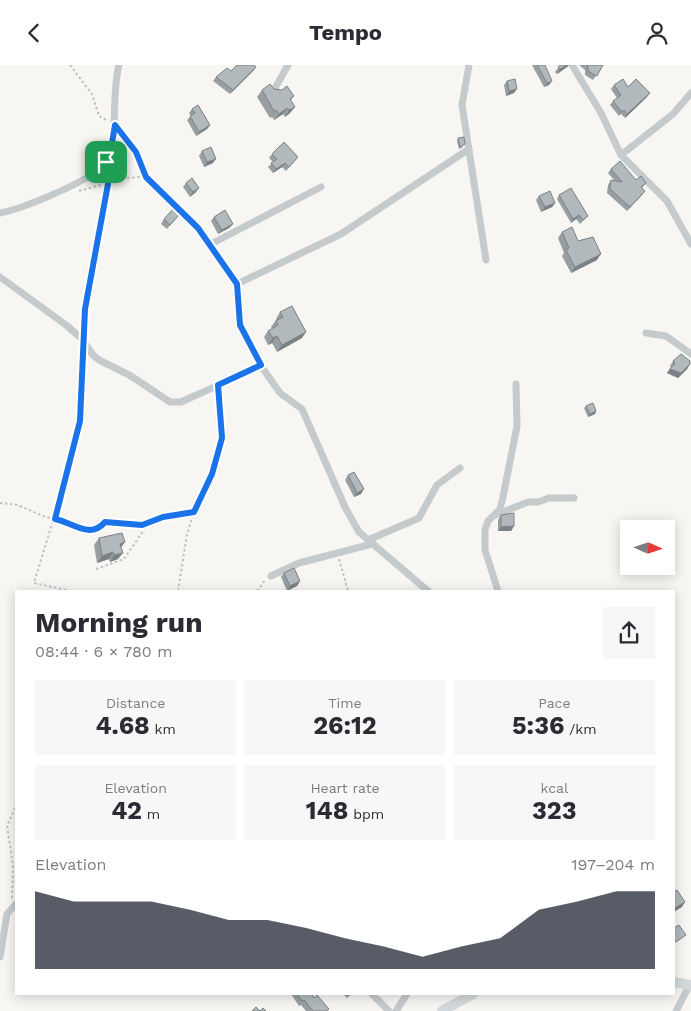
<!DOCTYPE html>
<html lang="en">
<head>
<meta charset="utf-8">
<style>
	body { margin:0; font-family:"Work Sans",sans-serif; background:#f7f7f7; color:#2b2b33; height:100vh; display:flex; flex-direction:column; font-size:19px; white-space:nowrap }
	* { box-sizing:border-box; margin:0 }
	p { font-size:16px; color:#7c7c81 }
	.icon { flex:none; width:28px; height:28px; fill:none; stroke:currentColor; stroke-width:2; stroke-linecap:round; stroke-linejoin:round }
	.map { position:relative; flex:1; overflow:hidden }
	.drawer { position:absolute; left:15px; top:525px; width:660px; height:405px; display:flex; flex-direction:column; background:#fff; border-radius:0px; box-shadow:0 2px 12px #0003 }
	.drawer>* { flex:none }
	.needle { width:32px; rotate:93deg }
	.tools { position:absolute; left:620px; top:455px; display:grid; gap:10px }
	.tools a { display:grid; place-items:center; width:55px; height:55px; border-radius:0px; background:#fff; box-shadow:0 2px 12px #0003; font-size:25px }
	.pin { position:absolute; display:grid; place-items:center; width:42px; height:42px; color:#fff; margin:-21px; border-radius:10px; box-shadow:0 2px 8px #0006 }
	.round { display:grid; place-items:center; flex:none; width:52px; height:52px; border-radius:0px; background:#f7f7f7 }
	.overview { display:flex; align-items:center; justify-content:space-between; height:85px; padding:0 20px }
	h1 { font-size:28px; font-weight:700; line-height:38px }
	.figures { display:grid; grid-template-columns:repeat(3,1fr); gap:8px; height:85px; padding:5px 20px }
	.figures div { display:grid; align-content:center; border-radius:0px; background:#f7f7f7; text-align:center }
	.figures b { font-size:25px; font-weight:700 }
	.figures small { font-size:14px; font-weight:400 }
	.figures p { font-size:14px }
	.chart { height:140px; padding:10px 20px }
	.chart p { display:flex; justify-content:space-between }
	.chart svg { width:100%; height:90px; margin-top:5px; fill:#111827; opacity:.7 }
	header { display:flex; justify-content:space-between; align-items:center; height:65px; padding:0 20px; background:#fff; font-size:22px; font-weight:700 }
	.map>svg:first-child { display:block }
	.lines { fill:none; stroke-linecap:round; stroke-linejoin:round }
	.path { stroke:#bfc1c3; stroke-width:2; stroke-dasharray:2.5 2.5; stroke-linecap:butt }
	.street { stroke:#c5cacc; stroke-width:7 }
	.secondary { stroke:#d4d9dd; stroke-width:10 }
	.wall { fill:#989fa3 }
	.shaded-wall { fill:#7c8284 }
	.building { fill:#b1b9bd; stroke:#7c8284 }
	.route-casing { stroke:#fff; stroke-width:10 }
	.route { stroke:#1a73e8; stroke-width:6 }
</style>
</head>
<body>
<header><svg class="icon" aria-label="back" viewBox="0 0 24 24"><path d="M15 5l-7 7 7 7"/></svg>Tempo<svg class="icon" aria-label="person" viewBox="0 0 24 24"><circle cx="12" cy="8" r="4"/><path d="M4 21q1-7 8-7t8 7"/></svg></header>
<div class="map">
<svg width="691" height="946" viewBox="0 0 691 946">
	<rect width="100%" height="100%" fill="#f7f6f2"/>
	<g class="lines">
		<path class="path" d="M 70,0 L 92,29 L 99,51 L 106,55
			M 79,126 L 126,113 L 140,112
			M 83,265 C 85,247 86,228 89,210 C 96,177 110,141 107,107
			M 0,438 L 18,440 L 45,452 L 61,455 L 84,465 L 101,462 L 105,457 L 142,460 L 163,451 L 194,447
			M 339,494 L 348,526
			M 96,504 L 124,494 L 150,456
			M 71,526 L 34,518 L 74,386 L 80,356 L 82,287
			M 178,526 L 187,469 L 194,447 L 212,409 L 222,373 L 219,329
			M 257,526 L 266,514
			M 12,833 L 13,800 L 7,761 L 16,741"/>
		<path class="street" d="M 469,0 L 462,40 L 486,195
			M 572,0 L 601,48 L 621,90 L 667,136 L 691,179
			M 274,25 L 288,0
			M 115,60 L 136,87 L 147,112 L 198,163 L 237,219 L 240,260 L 261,301 L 280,328 L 302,344 L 345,442 L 359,467 L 428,526
			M 621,90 L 673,49 L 691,28
			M 0,148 C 22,144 82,119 99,104 C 105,99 109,92 111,85 C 117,57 112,27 119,0
			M 211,179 L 321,122
			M 0,212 L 66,260 L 82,274 L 93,290 L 99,295 L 131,311 L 170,337 L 181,337 L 261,301
			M 237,219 L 341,169 L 469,84
			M 646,268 L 666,271 L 691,289
			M 495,449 L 500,444 L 503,432 L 517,361 L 516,319
			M 368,475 L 419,453 L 437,420 L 460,403
			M 271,511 L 299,498 L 372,479
			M 498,526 L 485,485 L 485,465 L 488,456 L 493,451 L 528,437 L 538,437 L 549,433 L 574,433
			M 0,892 L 7,849 L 16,839
			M 372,929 L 389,946
			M 396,946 L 407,929
			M 676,946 L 690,919"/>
		<path class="secondary" d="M 674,917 L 691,920
			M 442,946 L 473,929"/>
	</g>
	<path class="wall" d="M 532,0 L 545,0 L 549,20 L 544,22 Z
		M 560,0 L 569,0 L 567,2 L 557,9 L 555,7 Z
		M 579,0 L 603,0 L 593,15 L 585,10 L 585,5 Z
		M 256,2 L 253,6 L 230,29 L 213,16 L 216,12 L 231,6 Z
		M 507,16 L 514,28 L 506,31 L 504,20 Z
		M 614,20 L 628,22 L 647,32 L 625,53 L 621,49 L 619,51 L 610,40 L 613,36 L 617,33 L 611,24 Z
		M 274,24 L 294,31 L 291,35 L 290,48 L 285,52 L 283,49 L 274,55 L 272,52 L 270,53 L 257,32 L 262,25 Z
		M 192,44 L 210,60 L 207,64 L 196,71 L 187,55 L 191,51 L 189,48 Z
		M 458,73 L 463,82 L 459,84 L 457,76 Z
		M 202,86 L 213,98 L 204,102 L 199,91 Z
		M 272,89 L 298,92 L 286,106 L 282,102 L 273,108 L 268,102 L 273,97 L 269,93 Z
		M 611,104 L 646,118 L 642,123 L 645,126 L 627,146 L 607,128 L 608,120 L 611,115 L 615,116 L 608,108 Z
		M 186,118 L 196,127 L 190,132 L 183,122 Z
		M 559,130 L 588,151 L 580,159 L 576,154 L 571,158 L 557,134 Z
		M 539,131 L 555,138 L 552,142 L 541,147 L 536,135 Z
		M 179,150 L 167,164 L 161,159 L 164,154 Z
		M 214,152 L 233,159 L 229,163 L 218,169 L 211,156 Z
		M 562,167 L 578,176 L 597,195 L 571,208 L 562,191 L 564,188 L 558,173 Z
		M 280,247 L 302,273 L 277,287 L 272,278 L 268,280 L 264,272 L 268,266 L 272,264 L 271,262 L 276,255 L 276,254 Z
		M 673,296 L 690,299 L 687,304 L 678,313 L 667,308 L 671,302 L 670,301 Z
		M 586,341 L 596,346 L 595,349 L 588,352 L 584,343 Z
		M 348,410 L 361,429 L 354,432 L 345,415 Z
		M 501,450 L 514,461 L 511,466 L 498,466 L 498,455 Z
		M 99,473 L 121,483 L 118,494 L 110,497 L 109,494 L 97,498 L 94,480 Z
		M 284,508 L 300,516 L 297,521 L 287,526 L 281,512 Z
		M 291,929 L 312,929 L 314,933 L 329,944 L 327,946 L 306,946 L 301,940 L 299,941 Z
		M 343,929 L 352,929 L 347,933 Z"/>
	<path class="shaded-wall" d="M 567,0 L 569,0 L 567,2 L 557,9 L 560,4 Z
		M 256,2 L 253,6 L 230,29 L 233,25 Z
		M 552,16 L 549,20 L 544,22 L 547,18 Z
		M 517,24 L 514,28 L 506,31 L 509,26 Z
		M 650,28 L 647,32 L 625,53 L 627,49 Z
		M 295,42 L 290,48 L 285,52 L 289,45 Z
		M 287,43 L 283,49 L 274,55 L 279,49 Z
		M 210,60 L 207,64 L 196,71 L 199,67 Z
		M 216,94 L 213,98 L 204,102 L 207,97 Z
		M 285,98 L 282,102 L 273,108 L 276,104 Z
		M 199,123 L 196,127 L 190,132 L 193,127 Z
		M 645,126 L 642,130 L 627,146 L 630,142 Z
		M 555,138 L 552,142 L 541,147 L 545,142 Z
		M 579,150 L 576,154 L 571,158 L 573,154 Z
		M 233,159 L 229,163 L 218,169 L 222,165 Z
		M 601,189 L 597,195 L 571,208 L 575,202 Z
		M 306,267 L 302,273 L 277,287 L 282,280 Z
		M 277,271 L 272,278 L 268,280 L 273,273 Z
		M 690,299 L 687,304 L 678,313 L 667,308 L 670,304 Z
		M 596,346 L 595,349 L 588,352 L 590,349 Z
		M 364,424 L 361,429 L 354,432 L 357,428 Z
		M 514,461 L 511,466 L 498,466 L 501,462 Z
		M 125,477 L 120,484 L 120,479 Z
		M 113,487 L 109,494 L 97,498 L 102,491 Z
		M 123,488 L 118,494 L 110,497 L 114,490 Z
		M 300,516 L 297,521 L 287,526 L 290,521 Z
		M 685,837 L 682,842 L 674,847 L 675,843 Z"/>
	<path class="building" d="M 237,0 L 254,0 L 256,2 L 233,25 L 216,12 L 227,3 L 231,6 Z
		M 537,0 L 545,0 L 552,16 L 547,18 Z
		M 560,0 L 567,0 L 560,4 L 558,2 Z
		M 587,0 L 603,0 L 597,11 L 588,6 L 588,1 Z
		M 515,14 L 517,24 L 509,26 L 507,16 Z
		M 623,14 L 628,22 L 636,14 L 650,28 L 627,49 L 624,45 L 622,47 L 613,36 L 621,30 L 614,20 Z
		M 270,19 L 274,24 L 282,25 L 287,21 L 294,31 L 290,34 L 295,42 L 289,45 L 287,43 L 279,49 L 276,45 L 274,46 L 262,25 Z
		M 198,40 L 210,60 L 199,67 L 190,51 L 195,48 L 192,44 Z
		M 464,72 L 465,79 L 460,82 L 458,73 Z
		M 284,77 L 298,92 L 289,102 L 285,98 L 276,104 L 271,98 L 277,94 L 272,89 Z
		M 211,82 L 216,94 L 207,97 L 202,86 Z
		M 620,96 L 636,115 L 641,111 L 646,118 L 641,122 L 645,126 L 630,142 L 610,124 L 611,115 L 622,117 L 611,104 Z
		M 192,113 L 199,123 L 193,127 L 186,118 Z
		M 571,123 L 588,151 L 583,155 L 579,150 L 573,154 L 559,130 Z
		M 550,126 L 555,138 L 545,142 L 539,131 Z
		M 173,144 L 179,150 L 170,160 L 164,154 Z
		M 225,145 L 233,159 L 222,165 L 214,152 Z
		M 572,162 L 578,176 L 593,172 L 601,189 L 575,202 L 566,185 L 569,183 L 562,167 Z
		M 292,241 L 306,267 L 282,280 L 277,271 L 273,273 L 268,266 L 278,260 L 276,256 L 283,252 L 280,247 Z
		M 681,289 L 690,296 L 690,299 L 681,308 L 670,304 L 675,298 L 673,296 Z
		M 593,338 L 596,346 L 590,349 L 586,341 Z
		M 354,407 L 364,424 L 357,428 L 348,410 Z
		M 514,448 L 514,461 L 501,462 L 501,450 Z
		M 122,468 L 125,477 L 120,479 L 123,488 L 114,490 L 113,487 L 102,491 L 99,473 Z
		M 294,503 L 300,516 L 290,521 L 284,508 Z
		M 677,825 L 685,837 L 675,843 L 674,841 L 674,827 Z
		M 679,860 L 686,870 L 676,877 L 674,874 L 674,863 Z
		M 297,929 L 312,929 L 314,933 L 317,930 L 329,944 L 326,946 L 313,946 L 304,935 L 302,936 Z
		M 256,942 L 260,946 L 263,943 L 266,946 L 252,946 Z"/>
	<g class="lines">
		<defs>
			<path id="route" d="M 115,60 L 136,87 L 146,112 L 198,163 L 237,219 L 240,260 L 261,300 L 218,320 L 222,373 L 212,409 L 194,447 L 163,452 L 142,460 L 105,457 C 90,475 72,457 55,454 L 80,356 L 85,244 L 108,119 L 106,97 L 111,84 Z"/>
		</defs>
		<use href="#route" class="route-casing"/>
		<use href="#route" class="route"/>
	</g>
</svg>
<div class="tools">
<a><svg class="needle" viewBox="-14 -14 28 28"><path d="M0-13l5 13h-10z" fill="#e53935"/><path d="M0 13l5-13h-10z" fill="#7c7c81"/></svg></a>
</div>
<div class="pin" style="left:106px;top:97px;background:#1e9e55"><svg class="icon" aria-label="arrive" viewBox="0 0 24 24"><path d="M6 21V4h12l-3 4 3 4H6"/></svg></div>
<section class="drawer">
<div class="overview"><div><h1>Morning run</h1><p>08:44 · 6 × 780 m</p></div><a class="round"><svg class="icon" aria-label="share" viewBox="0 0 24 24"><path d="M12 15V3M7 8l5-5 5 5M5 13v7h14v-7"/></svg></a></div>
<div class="figures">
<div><p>Distance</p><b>4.68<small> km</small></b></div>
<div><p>Time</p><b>26:12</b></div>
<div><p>Pace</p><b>5:36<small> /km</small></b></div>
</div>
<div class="figures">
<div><p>Elevation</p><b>42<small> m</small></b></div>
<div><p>Heart rate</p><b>148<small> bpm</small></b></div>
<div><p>kcal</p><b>323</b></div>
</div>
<div class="chart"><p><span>Elevation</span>197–204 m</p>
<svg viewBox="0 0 160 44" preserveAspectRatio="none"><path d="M0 44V6L10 11L20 11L30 11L40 15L50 20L60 20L70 24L80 29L90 33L100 38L110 33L120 29L130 15L140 11L150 6L160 6V44z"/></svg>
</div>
</section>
</div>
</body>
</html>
